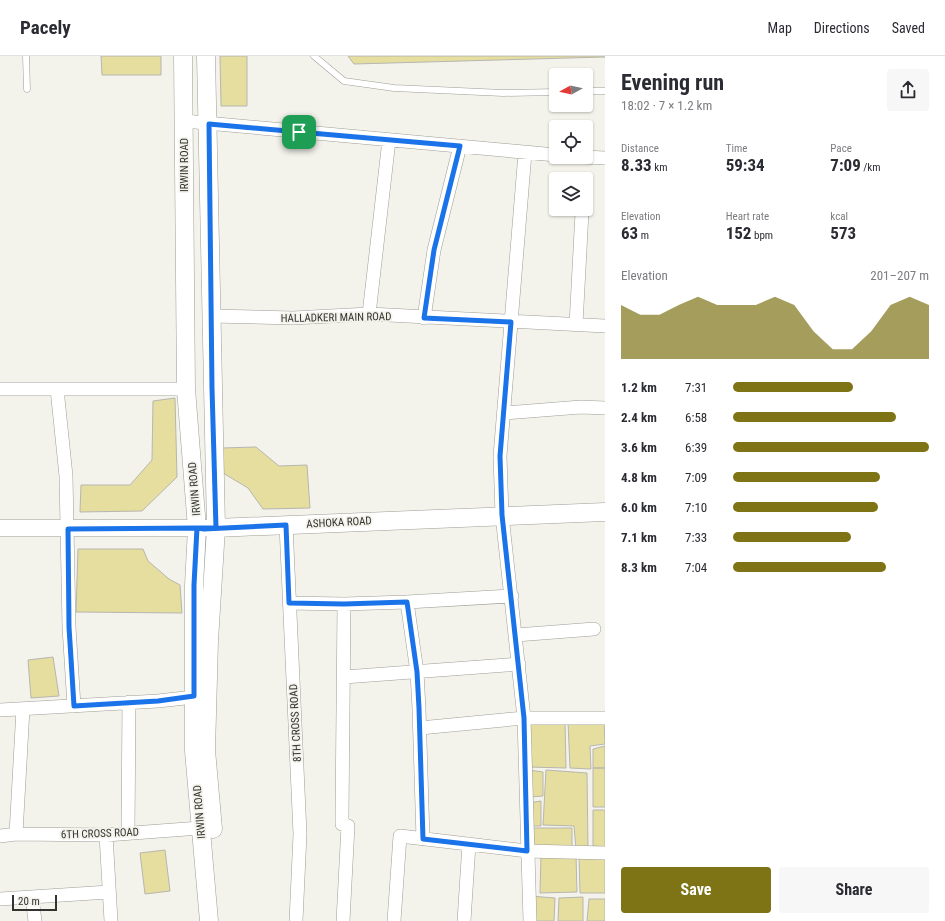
<!DOCTYPE html>
<html lang="en">
<head>
<meta charset="utf-8">
<style>
	body { margin:0; font-family:"Roboto Condensed",sans-serif; background:#f7f7f7; color:#2b2b33; height:100vh; display:flex; flex-direction:column; font-size:15px; white-space:nowrap }
	* { box-sizing:border-box; margin:0 }
	p { font-size:13px; color:#7c7c81 }
	.icon { flex:none; width:22px; height:22px; fill:none; stroke:currentColor; stroke-width:2; stroke-linecap:round; stroke-linejoin:round }
	.map { position:relative; flex:1; overflow:hidden }
	.details { display:flex; flex-direction:column; background:#fff; width:340px }
	.details>* { flex:none }
	.needle { width:26px; rotate:262deg }
	.controls { position:absolute; left:549px; top:12px; display:grid; gap:8px }
	.controls a { display:grid; place-items:center; width:44px; height:44px; border-radius:4px; background:#fff; box-shadow:0 1px 3px #0004; font-size:20px }
	.scale { position:absolute; left:12px; bottom:10px; width:45px; box-sizing:border-box; padding-left:4px; border:2px solid #333330; border-top:0; font-size:11px; line-height:14px; white-space:nowrap; color:#333330; -webkit-text-stroke:3px #f3f2eb; paint-order:stroke }
	.pin { position:absolute; display:grid; place-items:center; width:34px; height:34px; color:#fff; margin:-17px; border-radius:8px; box-shadow:0 2px 6px #0006 }
	.round { display:grid; place-items:center; flex:none; width:42px; height:42px; border-radius:4px; background:#f7f7f7 }
	.overview { display:flex; align-items:center; justify-content:space-between; height:68px; padding:0 16px }
	h1 { font-size:22px; font-weight:700; line-height:30px }
	.stats { display:grid; grid-template-columns:repeat(3,1fr); gap:6px; height:68px; padding:4px 16px }
	.stats div { display:grid; align-content:center }
	.stats b { font-size:17px; font-weight:700 }
	.stats small { font-size:11px; font-weight:400 }
	.stats p { font-size:11px }
	.chart { height:112px; padding:8px 16px }
	.chart p { display:flex; justify-content:space-between }
	.chart svg { width:100%; height:72px; margin-top:4px; fill:#7e7416; opacity:.7 }
	.button { display:flex; gap:8px; margin-top:auto; padding:8px 16px }
	.button a { flex:1; height:46px; border-radius:4px; background:#7e7416; color:#fff; font-size:16px; font-weight:700; line-height:46px; text-align:center }
	.button a+a { background:#f7f7f7; color:#2b2b33 }
	ul { padding:0 16px; list-style:none; font-size:13px }
	li { display:grid; grid-template-columns:64px 48px 1fr; align-items:center; height:30px }
	li i { height:10px; border-radius:5px; background:#7e7416 }
	header { display:flex; align-items:center; gap:24px; box-sizing:border-box; height:56px; padding:0 20px; background:#fff; border-bottom:1px solid #e1e1e2 }
	header strong { font-size:19px }
	nav { display:flex; gap:22px; margin-inline-start:auto; font-size:14px }
	main { display:flex; flex:1; min-height:0 }
	.map>svg:first-child { display:block }
	.building { fill:#e5de9f; stroke:#b7b6b0 }
	.lines { fill:none; stroke-linecap:round; stroke-linejoin:round }
	.service-casing { stroke:#9e9e97; stroke-width:7 }
	.minor-casing { stroke:#9e9e97; stroke-width:14 }
	.tertiary-casing { stroke:#9e9e97; stroke-width:17 }
	.secondary-casing { stroke:#9e9e97; stroke-width:19 }
	.service { stroke:#fff; stroke-width:6 }
	.minor { stroke:#fff; stroke-width:13 }
	.tertiary { stroke:#fff; stroke-width:16 }
	.secondary { stroke:#fff; stroke-width:18 }
	.route-casing { stroke:#fff; stroke-width:8 }
	.route { stroke:#1a73e8; stroke-width:5 }
	.labels { text-anchor:middle; stroke-width:3.5; stroke-linejoin:round; paint-order:stroke }
	.street-label { font-size:11px; fill:#333330; stroke:#f3f2eb }
</style>
</head>
<body>
<header>
<strong>Pacely</strong>
<nav><a>Map</a><a>Directions</a><a>Saved</a></nav>
</header>
<main>
<div class="map">
<svg width="605" height="865" viewBox="0 0 605 865">
	<rect width="100%" height="100%" fill="#f3f2eb"/>
	<path class="building" d="M 101,0 L 161,0 L 161,19 L 102,19 Z
		M 220,0 L 247,0 L 247,50 L 221,50 Z
		M 348,0 L 605,0 L 605,1 L 354,8 Z
		M 175,342 L 177,421 L 142,455 L 80,456 L 81,429 L 130,429 L 152,404 L 153,345 Z
		M 256,391 L 279,410 L 307,409 L 310,452 L 263,453 L 248,432 L 223,417 L 221,392 Z
		M 78,493 L 143,493 L 148,505 L 169,523 L 180,529 L 182,557 L 76,556 Z
		M 53,601 L 59,640 L 31,642 L 28,604 Z
		M 526,665 L 565,665 L 566,712 L 529,711 Z
		M 604,665 L 605,688 L 590,690 L 591,713 L 570,712 L 568,666 Z
		M 605,690 L 605,712 L 593,712 L 593,693 Z
		M 593,712 L 605,712 L 605,751 L 593,751 Z
		M 529,714 L 543,716 L 543,740 L 529,741 Z
		M 546,714 L 587,717 L 588,794 L 576,793 L 574,770 L 543,769 Z
		M 541,745 L 541,770 L 530,770 L 528,747 Z
		M 593,754 L 605,754 L 605,791 L 593,790 Z
		M 529,772 L 572,772 L 572,793 L 530,791 Z
		M 165,794 L 170,835 L 145,838 L 140,797 Z
		M 541,799 L 576,799 L 577,836 L 540,837 Z
		M 579,800 L 605,800 L 605,837 L 580,837 Z
		M 530,840 L 555,842 L 554,865 L 530,865 Z
		M 583,841 L 583,865 L 558,865 L 559,842 Z
		M 589,843 L 605,843 L 605,865 L 587,865 Z"/>
	<g class="lines">
		<defs>
			<path id="service" d="M 26,0 L 27,33
				M 314,0 L 344,25 L 394,32 L 503,37 L 556,36
				M 586,35 L 605,35"/>
			<path id="minor" d="M 184,65 L 556,99
				M 525,97 L 500,400 L 502,459 L 524,662 L 530,865
				M 584,101 L 605,102
				M 369,258 L 389,84
				M 211,260 L 293,262 L 369,258 L 605,270
				M 424,262 L 434,194 L 460,90
				M 576,269 L 582,156
				M 0,333 L 186,333
				M 57,333 L 66,420 L 69,571 L 74,650
				M 504,357 L 581,351 L 605,352
				M 286,469 L 300,778 L 296,865
				M 289,547 L 344,548 L 407,546
				M 516,579 L 594,573
				M 344,621 L 519,608
				M 0,654 L 158,645 L 194,641
				M 420,672 L 524,662 L 605,662
				M 128,777 L 129,646
				M 16,778 L 23,653
				M 106,779 L 111,865
				M 0,780 L 16,778 L 106,779 L 200,772
				M 423,783 L 419,653 L 417,616 L 407,546 L 512,540
				M 32,841 L 35,865
				M 0,843 L 109,836
				M 343,865 L 348,770 L 342,768 L 342,760 L 344,548
				M 394,865 L 400,780 L 527,795 L 605,797
				M 464,865 L 469,788"/>
			<path id="tertiary" d="M 0,472 L 210,472"/>
			<path id="secondary" d="M 183,0 L 186,333 L 197,472 L 194,529 L 194,695 L 209,865
				M 206,0 L 216,472 L 209,585 L 206,694 L 213,773
				M 216,472 L 605,456"/>
		</defs>
		<use href="#service" class="service-casing"/>
		<use href="#minor" class="minor-casing"/>
		<use href="#tertiary" class="tertiary-casing"/>
		<use href="#secondary" class="secondary-casing"/>
		<use href="#service" class="service"/>
		<use href="#minor" class="minor"/>
		<use href="#tertiary" class="tertiary"/>
		<use href="#secondary" class="secondary"/>
	</g>
	<g class="lines">
		<defs>
			<path id="route" d="M 299,76 L 209,68 L 212,332 L 216,472 L 197,472 L 194,529 L 194,640 L 158,645 L 74,650 L 69,571 L 68,473 L 197,472 L 204,473 L 286,469 L 289,547 L 344,548 L 407,546 L 417,616 L 419,652 L 423,783 L 527,795 L 524,662 L 502,459 L 500,400 L 511,266 L 424,262 L 434,194 L 460,90 L 299,76"/>
		</defs>
		<use href="#route" class="route-casing"/>
		<use href="#route" class="route"/>
	</g>
	<g class="labels">
		<g class="street-label">
			<text transform="translate(184 109) rotate(-90)" y="4">IRWIN ROAD</text>
			<text transform="translate(336 261) rotate(-1)" y="4">HALLADKERI MAIN ROAD</text>
			<text transform="translate(194 433) rotate(-95)" y="4">IRWIN ROAD</text>
			<text transform="translate(339 466) rotate(-3)" y="4">ASHOKA ROAD</text>
			<text transform="translate(295 667) rotate(-93)" y="4">8TH CROSS ROAD</text>
			<text transform="translate(199 756) rotate(-95)" y="4">IRWIN ROAD</text>
			<text transform="translate(100 777) rotate(-2)" y="4">6TH CROSS ROAD</text>
		</g>
	</g>
</svg>
<div class="controls">
<a><svg class="needle" viewBox="-14 -14 28 28"><path d="M0-13l5 13h-10z" fill="#e53935"/><path d="M0 13l5-13h-10z" fill="#7c7c81"/></svg></a>
<a><svg class="icon" aria-label="locate" viewBox="0 0 24 24"><circle cx="12" cy="12" r="6"/><path d="M12 2v4M12 18v4M2 12h4M18 12h4"/></svg></a>
<a><svg class="icon" aria-label="layers" viewBox="0 0 24 24"><path d="M12 4l9 5-9 5-9-5zM3 14l9 5 9-5"/></svg></a>
</div>
<div class="scale">20 m</div>
<div class="pin" style="left:299px;top:76px;background:#1e9e55"><svg class="icon" aria-label="arrive" viewBox="0 0 24 24"><path d="M6 21V4h12l-3 4 3 4H6"/></svg></div>
</div>
<section class="details">
<div class="overview"><div><h1>Evening run</h1><p>18:02 · 7 × 1.2 km</p></div><a class="round"><svg class="icon" aria-label="share" viewBox="0 0 24 24"><path d="M12 15V3M7 8l5-5 5 5M5 13v7h14v-7"/></svg></a></div>
<div class="stats">
<div><p>Distance</p><b>8.33<small> km</small></b></div>
<div><p>Time</p><b>59:34</b></div>
<div><p>Pace</p><b>7:09<small> /km</small></b></div>
</div>
<div class="stats">
<div><p>Elevation</p><b>63<small> m</small></b></div>
<div><p>Heart rate</p><b>152<small> bpm</small></b></div>
<div><p>kcal</p><b>573</b></div>
</div>
<div class="chart"><p><span>Elevation</span>201–207 m</p>
<svg viewBox="0 0 160 44" preserveAspectRatio="none"><path d="M0 44V11L10 17L20 17L30 11L40 6L50 11L60 11L70 11L80 6L90 11L100 27L110 38L120 38L130 27L140 11L150 6L160 11V44z"/></svg>
</div>
<ul>
<li><b>1.2 km</b>7:31<i style="width:61%"></i></li>
<li><b>2.4 km</b>6:58<i style="width:83%"></i></li>
<li><b>3.6 km</b>6:39<i style="width:100%"></i></li>
<li><b>4.8 km</b>7:09<i style="width:75%"></i></li>
<li><b>6.0 km</b>7:10<i style="width:74%"></i></li>
<li><b>7.1 km</b>7:33<i style="width:60%"></i></li>
<li><b>8.3 km</b>7:04<i style="width:78%"></i></li>
</ul>
<div class="button"><a>Save</a><a>Share</a></div>
</section>
</main>
</body>
</html>
